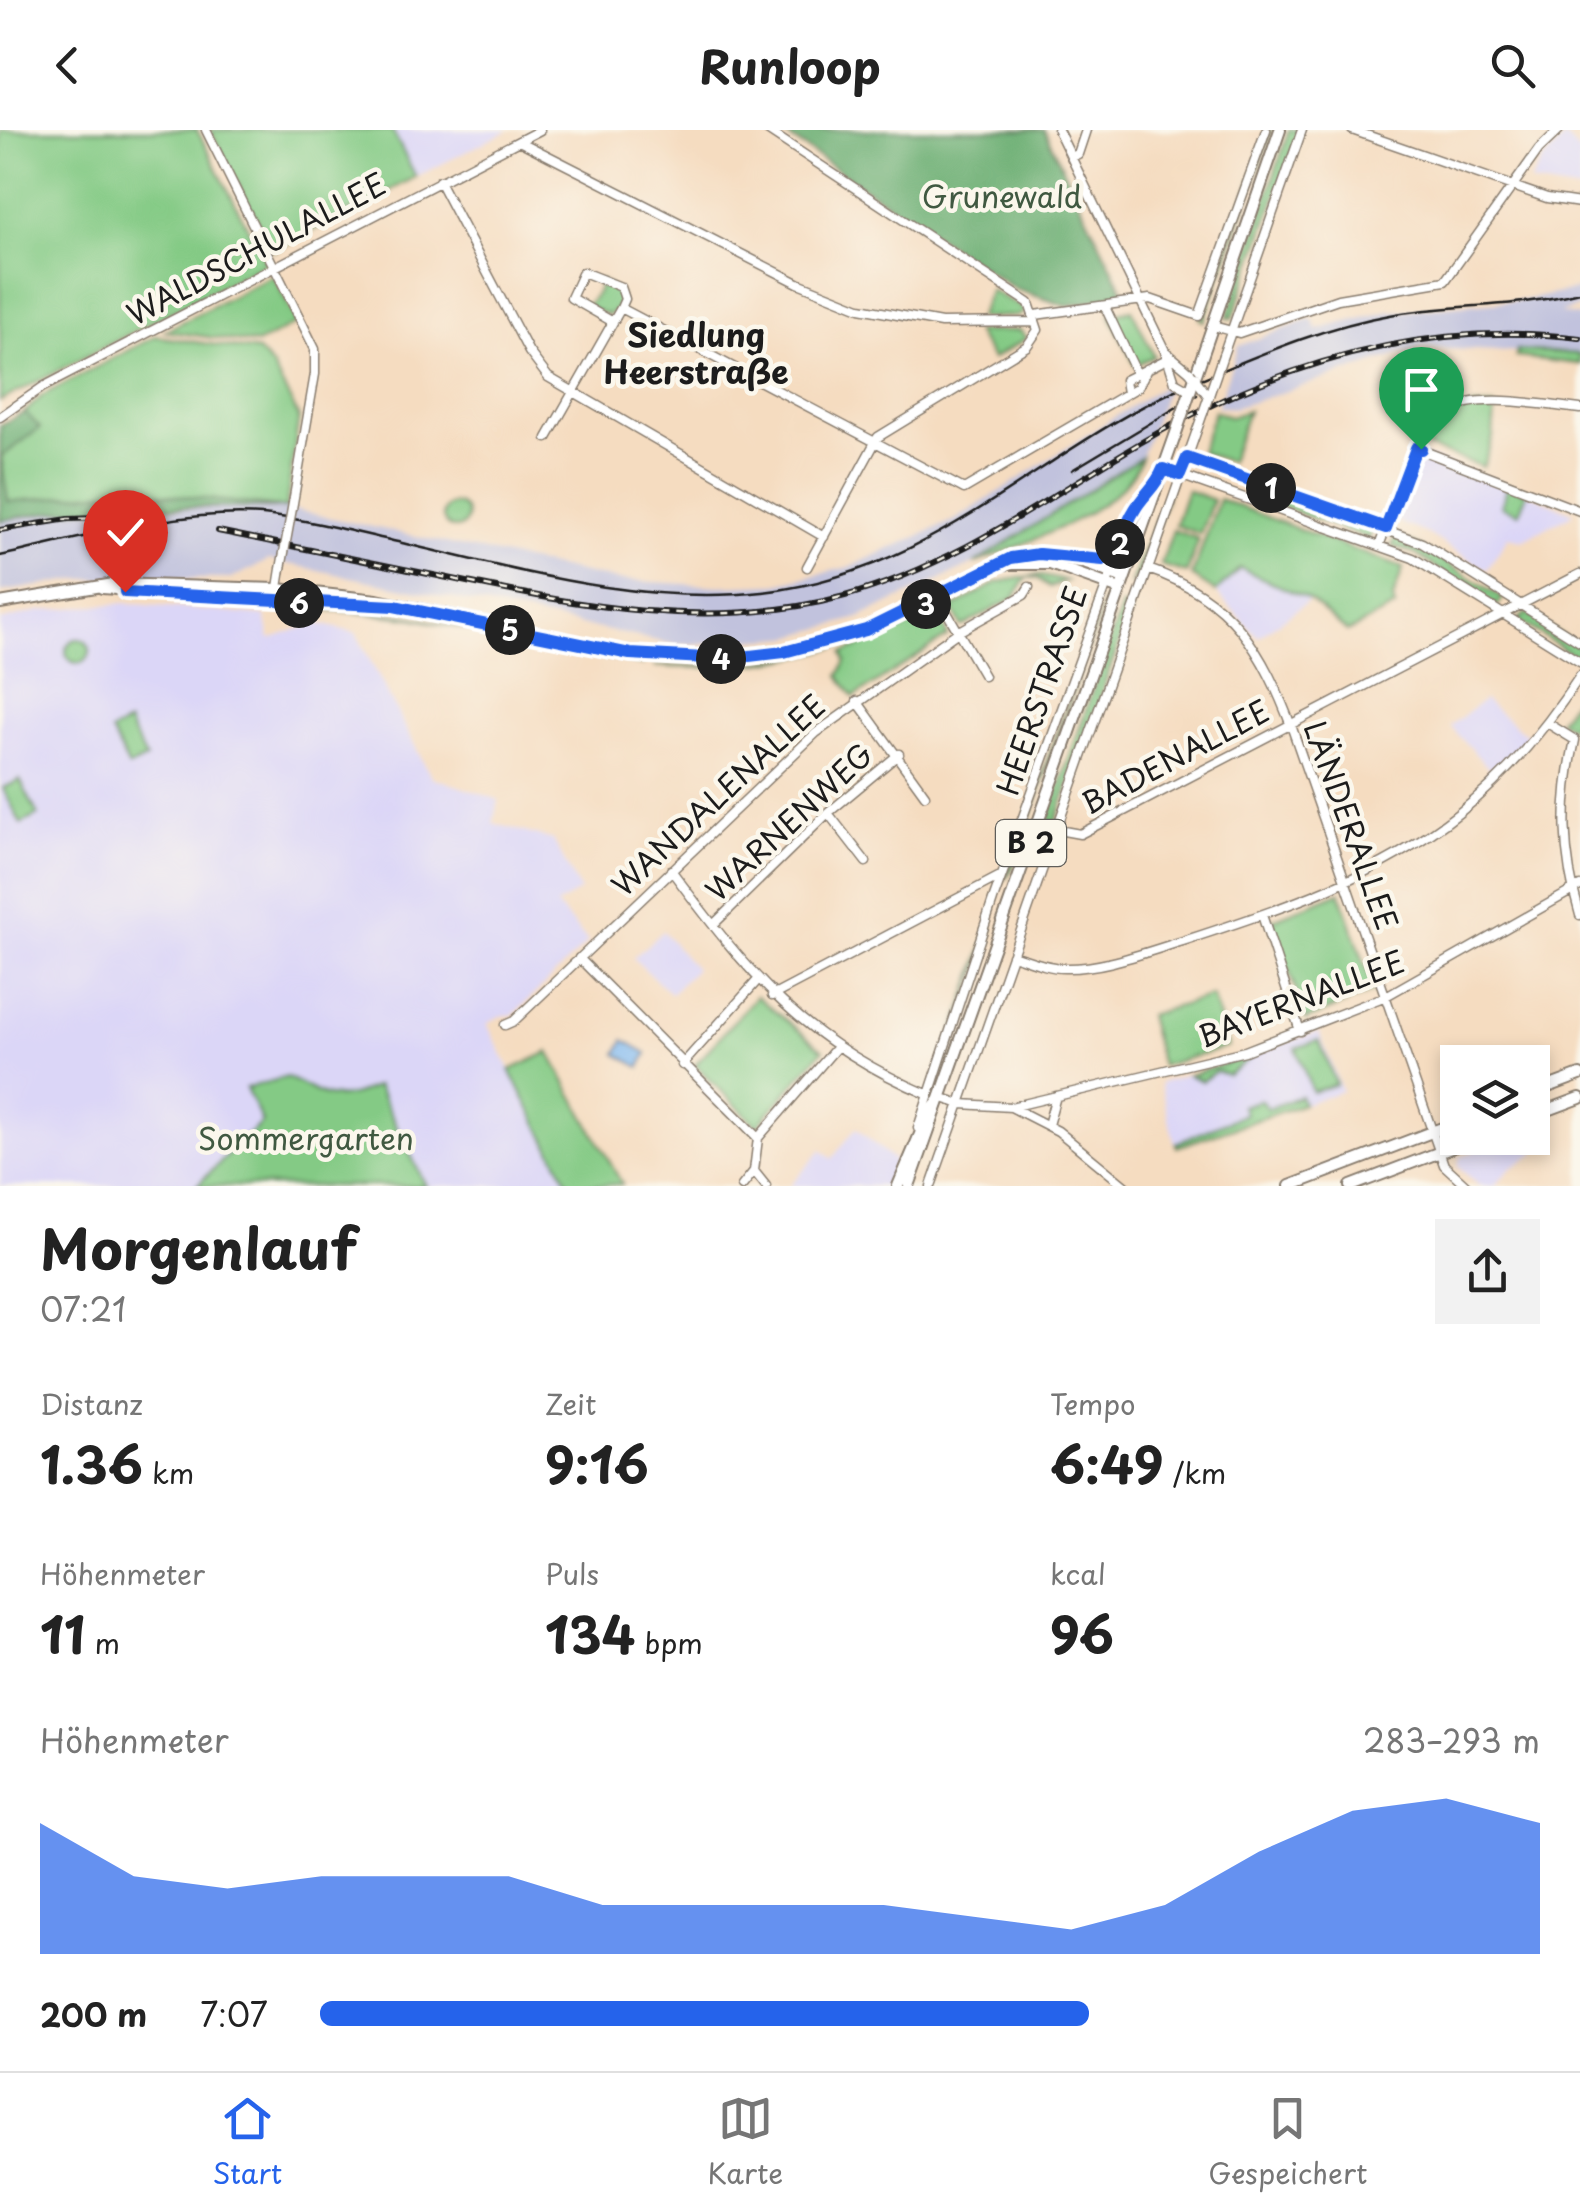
<!DOCTYPE html>
<html lang="de">
<head>
<meta charset="utf-8">
<style>
	body { margin:0; font-family:"Playpen Sans",sans-serif; background:#f2f2f2; color:#222; height:100vh; display:flex; flex-direction:column; font-size:38px; white-space:nowrap }
	* { box-sizing:border-box; margin:0 }
	p { font-size:32px; color:#767676 }
	.icon { flex:none; width:55px; height:55px; fill:none; stroke:currentColor; stroke-width:2; stroke-linecap:round; stroke-linejoin:round }
	.map { position:relative; height:1056px; overflow:hidden }
	.sheet { display:flex; flex-direction:column; background:#fff; flex:1 }
	.sheet>* { flex:none }
	.buttons { position:absolute; left:1440px; top:915px; display:grid; gap:20px }
	.buttons a { display:grid; place-items:center; width:110px; height:110px; border-radius:0px; background:#fff; box-shadow:0 5px 15px #0003; font-size:50px }
	.pin { position:absolute; display:grid; place-items:center; width:85px; height:85px; color:#fff; margin:-102px -42px; border-radius:50% 50% 50% 0; rotate:-45deg; box-shadow:0 0 10px #0007 }
	.pin .icon { rotate:45deg }
	.km { position:absolute; width:50px; height:50px; margin:-25px; border-radius:50%; background:#222; color:#fff; font-size:28px; line-height:50px; text-align:center }
	.round { display:grid; place-items:center; flex:none; width:105px; height:105px; border-radius:0px; background:#f2f2f2 }
	.summary { display:flex; align-items:center; justify-content:space-between; height:170px; padding:0 40px }
	h1 { font-size:55px; font-weight:700; line-height:75px }
	.metrics { display:grid; grid-template-columns:repeat(3,1fr); gap:15px; height:170px; padding:10px 40px }
	.metrics div { display:grid; align-content:center }
	.metrics b { font-size:50px; font-weight:700 }
	.metrics small { font-size:28px; font-weight:400 }
	.metrics p { font-size:28px }
	.chart { height:280px; padding:20px 40px }
	.chart p { display:flex; justify-content:space-between }
	.chart svg { width:100%; height:180px; margin-top:10px; fill:#2563eb; opacity:.7 }
	ul { padding:0 40px; list-style:none; font-size:32px }
	li { display:grid; grid-template-columns:160px 120px 1fr; align-items:center; height:75px }
	li i { height:25px; border-radius:12px; background:#2563eb }
	header { display:flex; justify-content:space-between; align-items:center; height:130px; padding:0 40px; background:#fff; font-size:45px; font-weight:700 }
	.dock { display:flex; justify-content:space-around; align-items:center; height:140px; border-top:2px solid #e0e0e0; background:#fff; font-size:28px; color:#767676 }
	.dock a { display:grid; justify-items:center; gap:5px }
	.dock .on { color:#2563eb }
	.map>svg:first-child { display:block }
	.built { fill:#dbd6f7 }
	.industrial { fill:#c1c2dd }
	.green { fill:#84ca85; stroke:#507350; stroke-width:2.5 }
	.forest { fill:#6bae72; stroke:#446547; stroke-width:2.5 }
	.water { fill:#7fb8f0; stroke:#4e6a86; stroke-width:2.5 }
	.lines { fill:none; stroke-linecap:round; stroke-linejoin:round }
	.minor-casing { stroke:#887c6e; stroke-width:11 }
	.major-casing { stroke:#887c6e; stroke-width:14 }
	.minor { stroke:#fff; stroke-width:8 }
	.major { stroke:#fff; stroke-width:10 }
	.tram { stroke:#1c1c1c; stroke-width:2.5 }
	.rail-casing { stroke:#1c1c1c; stroke-width:6 }
	.rail { stroke:#fbf7ec; stroke-width:2.5; stroke-dasharray:8; stroke-linecap:butt }
	.minor-bridge-casing { stroke:#887c6e; stroke-width:11; stroke-linecap:butt }
	.major-bridge-casing { stroke:#887c6e; stroke-width:14; stroke-linecap:butt }
	.minor-bridge { stroke:#fff; stroke-width:8 }
	.major-bridge { stroke:#fff; stroke-width:10 }
	.route-casing { stroke:#fff; stroke-width:20 }
	.route { stroke:#2563eb; stroke-width:12 }
	.labels { text-anchor:middle; stroke-width:9; stroke-linejoin:round; paint-order:stroke }
	.shield { fill:#fbf7ec; stroke:#5f5e5a; stroke-width:2.5 }
	.shield-label { font-size:28px; font-weight:bold; fill:#1c1c1c }
	.park-label { font-size:30px; fill:#405941; stroke:#fbf7ec }
	.street-label { font-size:30px; fill:#1c1c1c; stroke:#fbf7ec }
	.neighbourhood-label { font-size:32px; font-weight:bold; fill:#1c1c1c; stroke:#fbf7ec }
</style>
</head>
<body>
<header><svg class="icon" aria-label="back" viewBox="0 0 24 24"><path d="M15 5l-7 7 7 7"/></svg>Runloop<svg class="icon" aria-label="search" viewBox="0 0 24 24"><circle cx="10" cy="10" r="6"/><path d="M15 15l6 6"/></svg></header>
<div class="map">
<svg width="1580" height="1056" viewBox="0 0 1580 1056">
	<rect width="100%" height="100%" fill="#fbf7ec"/>
	<filter id="ink" filterUnits="userSpaceOnUse"><feTurbulence type="fractalNoise" baseFrequency=".01" numOctaves="2"/><feDisplacementMap in="SourceGraphic" scale="20" xChannelSelector="R" yChannelSelector="G"/><feConvolveMatrix kernelMatrix="1 2 1 2 8 2 1 2 1" color-interpolation-filters="sRGB"/></filter>
	<filter id="wash" filterUnits="userSpaceOnUse"><feTurbulence type="fractalNoise" baseFrequency=".0048" numOctaves="4" result="noise"/><feDisplacementMap in="SourceGraphic" scale="40" xChannelSelector="R" yChannelSelector="G"/><feGaussianBlur stdDeviation="2.25" result="paint"/><feColorMatrix in="noise" values="0 0 0 0 0 0 0 0 0 0 0 0 0 0 0 0 0 1.4 0 .05"/><feComposite in="paint" operator="in"/></filter>
	<g filter="url(#wash)">
		<rect width="100%" height="100%" fill="#f5dcc0"/>
		<path class="built" d="M 392,0 L 509,0 L 416,47 Z
			M 1565,7 L 1580,23 L 1580,62 L 1530,53 L 1542,32 Z
			M 1421,325 L 1508,355 L 1501,375 L 1527,363 L 1574,383 L 1523,410 L 1508,407 L 1487,440 L 1428,404 L 1396,391 Z
			M 1240,438 L 1310,470 L 1258,507 L 1217,463 Z
			M 125,473 L 265,486 L 270,509 L 316,493 L 356,503 L 431,647 L 499,670 L 493,693 L 553,710 L 580,761 L 556,775 L 588,812 L 512,886 L 500,886 L 487,894 L 569,1056 L 0,1056 L 0,491 L 39,481 Z
			M 1484,570 L 1528,606 L 1494,644 L 1450,596 Z
			M 663,801 L 695,839 L 671,864 L 633,828 Z
			M 1319,902 L 1342,961 L 1176,1018 L 1160,953 Z
			M 856,998 L 895,1031 L 887,1056 L 790,1056 L 821,1020 L 832,1029 Z
			M 1510,1008 L 1530,1008 L 1536,1023 L 1511,1038 L 1495,1056 L 1480,1056 L 1458,1037 L 1460,1027 Z"/>
		<path class="industrial" d="M 1580,159 L 1580,177 L 1560,183 L 1580,187 L 1580,224 L 1421,218 L 1234,278 L 1217,277 L 1238,216 L 1312,189 L 1317,200 L 1386,182 L 1524,170 Z
			M 1169,252 L 1141,327 L 974,434 L 859,488 L 790,507 L 677,515 L 269,430 L 231,449 L 81,449 L 0,462 L 0,391 L 28,384 L 124,379 L 286,378 L 616,450 L 720,456 L 777,454 L 849,437 L 955,390 Z"/>
		<path class="green" d="M 0,0 L 197,0 L 266,133 L 0,271 Z
			M 210,0 L 392,0 L 416,47 L 273,121 Z
			M 1270,0 L 1272,0 L 1204,191 L 1200,189 Z
			M 1289,0 L 1299,0 L 1233,188 L 1227,188 Z
			M 273,145 L 297,193 L 257,214 L 165,201 Z
			M 600,150 L 620,165 L 618,178 L 609,185 L 586,177 L 598,161 Z
			M 990,160 L 1024,179 L 1025,181 L 1018,186 L 978,188 Z
			M 1132,180 L 1154,226 L 1135,235 L 1110,185 Z
			M 1019,200 L 1027,208 L 992,229 L 975,202 Z
			M 156,206 L 258,221 L 272,236 L 299,287 L 286,378 L 126,360 L 8,372 L 1,327 L 39,298 L 25,282 L 43,265 Z
			M 1517,220 L 1580,224 L 1580,234 L 1516,227 Z
			M 1473,276 L 1495,277 L 1493,307 L 1483,337 L 1424,316 L 1438,292 Z
			M 1214,281 L 1230,287 L 1248,281 L 1230,332 L 1200,322 Z
			M 1141,327 C 1123,383 1024,412 974,434 Z
			M 1172,350 L 1140,447 L 1131,453 Z
			M 1508,355 L 1527,363 L 1519,383 L 1501,376 Z
			M 1187,360 L 1213,370 L 1200,404 L 1175,395 Z
			M 1274,363 L 1373,398 L 1369,409 L 1271,373 Z
			M 1219,369 L 1403,438 L 1393,469 L 1395,477 L 1347,502 L 1310,470 L 1240,438 L 1216,462 L 1192,446 Z
			M443 386a12 12 0 1 1 24 0a12 12 0 1 1-24 0Z
			M 1173,400 L 1199,409 L 1187,443 L 1161,435 Z
			M 1396,406 L 1419,416 L 1503,468 L 1497,476 L 1415,424 L 1392,416 Z
			M 1037,445 L 1066,451 L 1050,457 L 1037,448 L 1027,447 L 1015,467 L 965,495 L 961,496 L 952,478 L 998,452 Z
			M 1105,469 L 1015,733 L 1007,748 L 1005,748 Z
			M 291,476 L 403,485 L 644,535 L 411,488 Z
			M 1122,476 L 1131,479 L 1055,694 L 1048,690 Z
			M 936,478 C 847,523 754,543 653,536 L 723,536 L 805,525 L 855,511 Z
			M 1526,483 L 1580,517 L 1579,529 L 1518,490 Z
			M 937,484 L 948,506 L 854,567 L 839,546 L 846,531 L 843,523 Z
			M66 521a12 12 0 1 1 24 0a12 12 0 1 1-24 0Z
			M 1578,564 L 1580,579 L 1571,598 L 1559,590 Z
			M 128,593 L 146,629 L 129,637 L 111,602 Z
			M 20,650 L 38,685 L 21,694 L 3,658 Z
			M 1340,762 L 1374,861 L 1306,890 L 1271,790 Z
			M 991,795 L 991,804 L 925,984 Z
			M 756,866 L 823,920 L 757,996 L 695,935 Z
			M 1212,866 L 1228,917 L 1161,936 L 1148,885 Z
			M 1319,910 L 1336,954 L 1312,962 L 1296,918 Z
			M 549,922 L 622,1054 L 570,1056 L 510,940 Z
			M 1254,925 L 1228,945 L 1216,941 L 1202,951 L 1189,945 Z
			M 287,947 C 329,969 332,974 377,956 L 426,1056 L 196,1056 L 262,992 L 246,958 Z
			M 1300,966 L 1303,974 L 1177,1017 L 1176,1013 L 1245,984 L 1242,976 L 1261,970 L 1268,979 Z"/>
		<path class="forest" d="M 778,0 L 1044,0 L 1125,164 L 1066,176 L 1015,159 Z
			M 25,282 L 40,298 L 1,327 L 8,372 L 126,360 L 286,378 C 193,379 91,370 0,391 L 0,295 Z"/>
		<path class="water" d="M 624,910 L 647,923 L 640,937 L 617,924 Z"/>
	</g>
	<g filter="url(#ink)">
		<g class="lines">
			<defs>
				<path id="minor" d="M 206,0 L 315,219 L 315,244 L 293,373
					M 767,0 L 1029,173 L 1038,200 L 1027,216 L 878,307 L 807,437
					M 1058,0 L 1165,221 L 1175,252
					M 1352,0 L 1547,68 L 1580,73
					M 519,11 L 798,153 L 860,178 L 941,193 L 1035,192
					M 1071,27 L 1078,24 L 1086,0
					M 439,51 L 529,222 L 548,247 L 824,407
					M 1105,177 L 1137,244
					M 621,178 L 964,359 L 1138,257 L 1147,239
					M 1035,185 L 1150,169 L 1199,186 L 1266,0
					M 1213,196 L 1239,203 L 1338,169 L 1445,151 L 1539,19 L 1559,0
					M 1165,221 L 1190,242
					M 1223,225 L 1302,0
					M 1127,263 L 1125,250 L 1165,230
					M 0,287 L 43,257 L 540,0
					M 547,308 L 621,178 L 625,169 L 621,157 L 583,142 L 571,168 L 613,192
					M 1416,318 L 1580,381
					M 1187,328 L 1422,413 L 1580,512
					M 1163,339 L 1413,428 L 1580,532
					M 1379,416 C 1435,274 1416,256 1580,279
					M 1148,439 C 1232,467 1263,521 1293,601 L 1444,1035 L 1467,1056
					M 277,464 L 281,439
					M 938,467 L 984,546
					M 857,571 L 925,665
					M 1549,594 L 1575,610 C 1561,672 1562,724 1580,785
					M 828,683 L 866,732
					M 1058,700 L 1080,704 L 1580,444
					M 671,740 C 750,846 804,912 929,965
					M 1262,785 L 1300,901
					M 713,795 L 828,683 L 899,624
					M 1012,825 C 1029,830 1047,838 1064,838 C 1103,839 1146,822 1183,811 C 1279,780 1379,747 1459,683 C 1508,645 1546,598 1580,546
					M 579,828 L 758,1008
					M 772,866 L 1002,745
					M 505,895 L 514,891 L 816,603 L 958,502 L 1024,465 L 1029,457
					M 682,935 L 757,851
					M 942,968 L 961,974 L 1011,977 L 1245,921 L 1386,866 L 1580,756
					M 1011,977 L 1058,1001 L 1125,1056
					M 1048,995 L 1056,966
					M 918,998 L 993,770 L 1122,412
					M 758,1008 L 836,918
					M 758,1008 L 754,1041 L 766,1056
					M 742,1056 L 754,1041
					M 931,1056 L 1203,283"/>
				<path id="major" d="M 1195,247 L 1280,0
					M 1005,434 L 1050,434 L 1120,459
					M 1087,434 L 1124,448
					M 102,458 L 388,477
					M 0,473 L 114,454 L 278,459 L 377,470 L 630,524 L 724,529 L 784,522 L 866,500 L 1011,428 L 1039,424 L 1103,429 L 1122,412 L 1135,377 L 1157,355
					M 1532,963 L 1580,945
					M 1532,986 L 1580,968
					M 898,1056 L 929,983 L 941,968
					M 909,1056 L 1175,306
					M 1290,1056 L 1458,992
					M 1351,1056 L 1477,1008"/>
			</defs>
			<use href="#minor" class="minor-casing"/>
			<use href="#major" class="major-casing"/>
			<use href="#minor" class="minor"/>
			<use href="#major" class="major"/>
			<path class="tram" d="M 1072,340 L 1197,265
				M 0,426 C 84,408 176,379 263,385 C 306,389 351,401 393,411 C 515,439 637,476 763,462 C 943,441 1039,317 1194,252 C 1257,226 1322,197 1390,185 C 1453,174 1518,178 1580,162"/>
			<defs>
				<path id="rail" d="M 0,400 L 68,389 L 134,387
					M 218,401 C 295,417 372,432 448,448 C 581,476 711,502 845,466 C 946,438 1031,379 1120,325 C 1260,239 1414,188 1580,208"/>
			</defs>
			<use href="#rail" class="rail-casing"/>
			<use href="#rail" class="rail"/>
			<defs>
				<path id="minor-bridge" d="M 1190,242 L 1209,267
					M 1175,252 L 1191,261
					M 1203,283 L 1223,225
					M 281,439 L 293,373"/>
				<path id="major-bridge" d="M 1175,306 L 1195,247"/>
			</defs>
			<use href="#minor-bridge" class="minor-bridge-casing"/>
			<use href="#major-bridge" class="major-bridge-casing"/>
			<use href="#minor-bridge" class="minor-bridge"/>
			<use href="#major-bridge" class="major-bridge"/>
		</g>
	</g>
	<g class="lines" filter="url(#ink)">
		<defs>
			<path id="route" d="M 125,462 L 394,476 L 630,524 L 724,529 L 784,522 L 866,500 L 1011,428 L 1039,424 L 1103,430 C 1124,417 1122,400 1134,381 C 1143,365 1156,357 1163,339 L 1180,345 L 1187,328 L 1386,398 L 1416,318 L 1421,319"/>
		</defs>
		<use href="#route" class="route-casing"/>
		<use href="#route" class="route"/>
	</g>
	<g class="labels">
		<rect class="shield" x="996" y="690" width="70" height="46" rx="8"/>
		<g class="shield-label">
			<text x="1031" y="723">B 2</text>
		</g>
		<g class="park-label">
			<text x="1002" y="78">Grunewald</text>
			<text x="306" y="1020">Sommergarten</text>
		</g>
		<g class="street-label">
			<text transform="translate(257 120) rotate(-28)" y="10">WALDSCHULALLEE</text>
			<text transform="translate(1043 561) rotate(-71)" y="10">HEERSTRASSE</text>
			<text transform="translate(1176 628) rotate(-28)" y="10">BADENALLEE</text>
			<text transform="translate(719 666) rotate(-43)" y="10">WANDALENALLEE</text>
			<text transform="translate(790 693) rotate(-43)" y="10">WARNENWEG</text>
			<text transform="translate(1350 696) rotate(70)" y="10">LÄNDERALLEE</text>
			<text transform="translate(1302 870) rotate(-21)" y="10">BAYERNALLEE</text>
		</g>
		<g class="neighbourhood-label">
			<text x="696" y="217">Siedlung<tspan x="696" dy="37">Heerstraße</tspan></text>
		</g>
	</g>
</svg>
<div class="buttons">
<a><svg class="icon" aria-label="layers" viewBox="0 0 24 24"><path d="M12 4l9 5-9 5-9-5zM3 14l9 5 9-5"/></svg></a>
</div>
<div class="pin" style="left:1421px;top:319px;background:#1e9e55"><svg class="icon" aria-label="arrive" viewBox="0 0 24 24"><path d="M6 21V4h12l-3 4 3 4H6"/></svg></div>
<div class="pin" style="left:125px;top:462px;background:#d93025"><svg class="icon" aria-label="check" viewBox="0 0 24 24"><path d="M5 12l5 5 9-10"/></svg></div>
<b class="km" style="left:1271px;top:358px">1</b>
<b class="km" style="left:1120px;top:414px">2</b>
<b class="km" style="left:926px;top:474px">3</b>
<b class="km" style="left:721px;top:529px">4</b>
<b class="km" style="left:510px;top:500px">5</b>
<b class="km" style="left:299px;top:473px">6</b>
</div>
<section class="sheet">
<div class="summary"><div><h1>Morgenlauf</h1><p>07:21</p></div><a class="round"><svg class="icon" aria-label="share" viewBox="0 0 24 24"><path d="M12 15V3M7 8l5-5 5 5M5 13v7h14v-7"/></svg></a></div>
<div class="metrics">
<div><p>Distanz</p><b>1.36<small> km</small></b></div>
<div><p>Zeit</p><b>9:16</b></div>
<div><p>Tempo</p><b>6:49<small> /km</small></b></div>
</div>
<div class="metrics">
<div><p>Höhenmeter</p><b>11<small> m</small></b></div>
<div><p>Puls</p><b>134<small> bpm</small></b></div>
<div><p>kcal</p><b>96</b></div>
</div>
<div class="chart"><p><span>Höhenmeter</span>283–293 m</p>
<svg viewBox="0 0 160 44" preserveAspectRatio="none"><path d="M0 44V12L10 25L20 28L30 25L40 25L50 25L60 32L70 32L80 32L90 32L100 35L110 38L120 32L130 19L140 9L150 6L160 12V44z"/></svg>
</div>
<ul>
<li><b>200 m</b>7:07<i style="width:63%"></i></li>
</ul>
</section>
<nav class="dock">
<a class="on"><svg class="icon" aria-label="home" viewBox="0 0 24 24"><path d="M3 11l9-7 9 7M6 9v11h12V9"/></svg>Start</a>
<a><svg class="icon" aria-label="map" viewBox="0 0 24 24"><path d="M3 6l6-2 6 2 6-2v14l-6 2-6-2-6 2zM9 4v14M15 6v14"/></svg>Karte</a>
<a><svg class="icon" aria-label="saved" viewBox="0 0 24 24"><path d="M7 4h10v16l-5-4-5 4z"/></svg>Gespeichert</a>
</nav>
</body>
</html>
